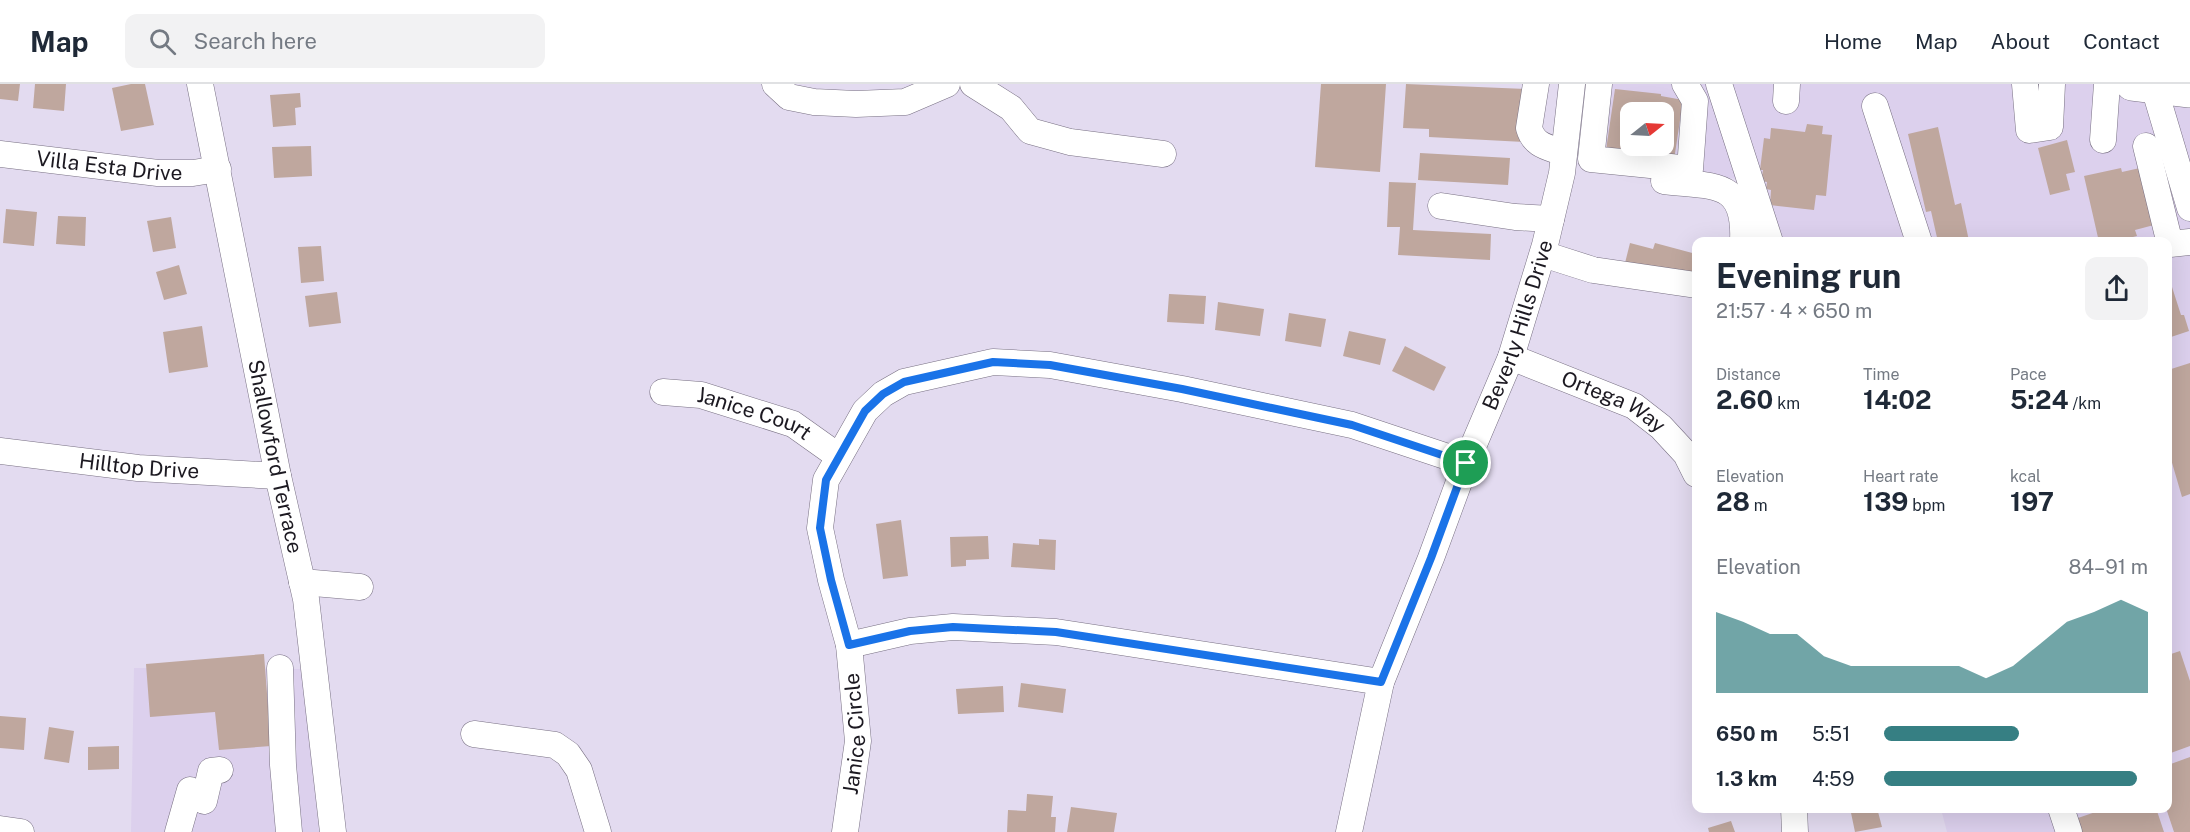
<!DOCTYPE html>
<html lang="en">
<head>
<meta charset="utf-8">
<style>
	body { margin:0; font-family:"Public Sans",sans-serif; background:#f2f2f3; color:#1f2937; height:100vh; display:flex; flex-direction:column; font-size:22px; white-space:nowrap }
	* { box-sizing:border-box; margin:0 }
	p { font-size:20px; color:#747a83 }
	.icon { flex:none; width:33px; height:33px; fill:none; stroke:currentColor; stroke-width:2; stroke-linecap:round; stroke-linejoin:round }
	.map { position:relative; flex:1; overflow:hidden }
	.panel { position:absolute; left:1692px; top:153px; width:480px; height:576px; display:flex; flex-direction:column; background:#fff; border-radius:12px; box-shadow:0 6px 24px #0002 }
	.panel>* { flex:none }
	.needle { width:39px; rotate:72deg }
	.fabs { position:absolute; left:1620px; top:18px; display:grid; gap:12px }
	.fabs a { display:grid; place-items:center; width:54px; height:54px; border-radius:12px; background:#fff; box-shadow:0 6px 24px #0002; font-size:30px }
	.pin { position:absolute; display:grid; place-items:center; width:51px; height:51px; color:#fff; margin:-26px; border:3px solid #fff; border-radius:50%; box-shadow:0 2px 6px #0007 }
	.round { display:grid; place-items:center; flex:none; width:63px; height:63px; border-radius:12px; background:#f2f2f3 }
	.headline { display:flex; align-items:center; justify-content:space-between; height:102px; padding:0 24px }
	h1 { font-size:33px; font-weight:700; line-height:45px }
	.figures { display:grid; grid-template-columns:repeat(3,1fr); gap:9px; height:102px; padding:6px 24px }
	.figures div { display:grid; align-content:center }
	.figures b { font-size:26px; font-weight:700 }
	.figures small { font-size:16px; font-weight:400 }
	.figures p { font-size:16px }
	.chart { height:168px; padding:12px 24px }
	.chart p { display:flex; justify-content:space-between }
	.chart svg { width:100%; height:108px; margin-top:6px; fill:#367f83; opacity:.7 }
	ul { padding:0 24px; list-style:none; font-size:20px }
	li { display:grid; grid-template-columns:96px 72px 1fr; align-items:center; height:45px }
	li i { height:15px; border-radius:8px; background:#367f83 }
	header { display:flex; align-items:center; gap:36px; box-sizing:border-box; height:84px; padding:0 30px; background:#fff; border-bottom:2px solid #e0e1e3 }
	header strong { font-size:28px }
	nav { display:flex; gap:33px; margin-inline-start:auto; font-size:21px }
	.search { width:420px; height:54px; background:#f2f2f3; display:flex; align-items:center; gap:15px; box-sizing:border-box; padding:0 21px; border-radius:12px; color:#747a83; font-size:22px }
	.map>svg:first-child { display:block }
	.built { fill:#dcd0ed; fill-rule:evenodd }
	.building { fill:#bfa79e; fill-rule:evenodd }
	.lines { fill:none; stroke-linecap:round; stroke-linejoin:round }
	.minor-casing { stroke:#787083; stroke-width:27 }
	.major-casing { stroke:#787083; stroke-width:34 }
	.minor { stroke:#fff; stroke-width:26 }
	.major { stroke:#fff; stroke-width:33 }
	.route-casing { stroke:#fff; stroke-width:12 }
	.route { stroke:#1a73e8; stroke-width:8 }
	.labels { text-anchor:middle; stroke-width:6; stroke-linejoin:round; paint-order:stroke }
	.street-label { font-size:21px; fill:#1c1921; stroke:#e3dbf0 }
</style>
</head>
<body>
<header>
<strong>Map</strong>
<div class="search"><svg class="icon" aria-label="search" viewBox="0 0 24 24"><circle cx="10" cy="10" r="6"/><path d="M15 15l6 6"/></svg>Search here</div>
<nav><a>Home</a><a>Map</a><a>About</a><a>Contact</a></nav>
</header>
<div class="map">
<svg width="2190" height="748" viewBox="0 0 2190 748">
	<rect width="100%" height="100%" fill="#e3dbf0"/>
	<path class="built" d="M 1598,0 L 2190,0 L 2190,748 L 1947,748 L 1941,725 L 2168,724 L 2168,158 L 1781,157 L 1760,97 L 1585,79 ZM 1630,28 L 1664,28 L 1664,62 L 1630,62 Z
		M 134,584 L 302,585 L 319,748 L 131,748 Z"/>
	<path class="building" d="M 0,0 L 20,0 L 18,17 L 0,15 Z
		M 35,0 L 66,0 L 64,27 L 33,24 Z
		M 131,0 L 145,0 L 154,41 L 121,47 L 112,4 Z
		M 1321,0 L 1386,0 L 1380,88 L 1315,83 Z
		M 1406,0 L 1526,5 L 1524,58 L 1429,53 L 1429,45 L 1403,44 Z
		M 1615,5 L 1661,10 L 1661,12 L 1683,16 L 1674,76 L 1606,66 ZM 1630,28 L 1664,28 L 1664,62 L 1630,62 Z
		M 300,9 L 301,23 L 295,24 L 296,41 L 273,43 L 270,11 Z
		M 1807,40 L 1823,42 L 1822,50 L 1832,51 L 1826,112 L 1816,111 L 1814,126 L 1770,121 L 1771,106 L 1766,105 L 1767,98 L 1761,97 L 1763,86 L 1760,86 L 1764,54 L 1770,55 L 1771,44 L 1805,48 Z
		M 1938,43 L 1955,121 L 1961,119 L 1969,157 L 1938,158 L 1931,127 L 1926,128 L 1908,50 Z
		M 2067,56 L 2075,88 L 2066,90 L 2070,106 L 2050,111 L 2038,64 Z
		M 311,62 L 312,92 L 274,94 L 272,63 Z
		M 1420,69 L 1510,74 L 1508,101 L 1418,96 Z
		M 2121,84 L 2122,88 L 2140,84 L 2154,141 L 2135,146 L 2137,152 L 2113,158 L 2099,158 L 2084,92 Z
		M 1389,98 L 1416,99 L 1413,146 L 1491,150 L 1490,176 L 1398,171 L 1400,143 L 1387,143 Z
		M 6,125 L 37,128 L 34,162 L 3,159 Z
		M 58,132 L 86,133 L 85,162 L 56,160 Z
		M 171,133 L 176,164 L 153,168 L 147,137 Z
		M 1630,159 L 1653,165 L 1655,159 L 1696,170 L 1696,195 L 1624,183 Z
		M 321,162 L 324,197 L 301,199 L 298,163 Z
		M 179,181 L 187,210 L 164,216 L 156,188 Z
		M 2172,203 L 2181,231 L 2184,231 L 2189,247 L 2168,254 L 2168,205 Z
		M 337,208 L 341,239 L 309,243 L 305,212 Z
		M 1169,210 L 1206,212 L 1204,240 L 1167,238 Z
		M 1218,218 L 1264,225 L 1260,252 L 1215,246 Z
		M 1289,229 L 1326,235 L 1321,263 L 1285,257 Z
		M 202,242 L 208,283 L 169,289 L 163,248 Z
		M 1349,247 L 1386,255 L 1380,281 L 1343,272 Z
		M 1405,262 L 1446,283 L 1434,307 L 1392,287 Z
		M 2190,279 L 2190,410 L 2182,413 L 2168,365 L 2168,286 Z
		M 901,436 L 908,492 L 883,495 L 876,440 Z
		M 988,452 L 989,475 L 966,476 L 966,482 L 951,483 L 950,453 Z
		M 1039,455 L 1056,456 L 1055,486 L 1011,483 L 1013,459 L 1039,461 Z
		M 2180,567 L 2190,597 L 2190,662 L 2168,670 L 2168,571 Z
		M 264,570 L 271,662 L 219,666 L 215,628 L 150,633 L 146,580 Z
		M 1021,599 L 1066,605 L 1063,629 L 1018,623 Z
		M 1003,602 L 1004,628 L 958,630 L 956,605 Z
		M 0,632 L 26,634 L 24,666 L 0,664 Z
		M 49,643 L 74,647 L 69,679 L 44,675 Z
		M 119,662 L 119,685 L 88,686 L 88,663 Z
		M 2190,673 L 2190,748 L 2174,748 L 2166,724 L 2168,724 L 2168,681 Z
		M 1027,710 L 1053,712 L 1051,733 L 1056,733 L 1055,748 L 1007,748 L 1008,726 L 1026,727 Z
		M 1071,723 L 1117,729 L 1114,748 L 1067,748 Z
		M 1711,724 L 1727,724 L 1727,725 L 1712,729 Z
		M 1850,724 L 1877,724 L 1882,743 L 1855,748 Z
		M 2107,724 L 2156,724 L 2164,748 L 2082,748 L 2078,734 Z
		M 1731,737 L 1735,748 L 1709,748 L 1708,744 Z"/>
	<g class="lines">
		<defs>
			<g id="minor">
				<path id="s1" d="M 200,0 L 278,392 L 306,515 L 333,748"/>
				<path d="M 775,0 L 789,13 L 814,18 L 856,20 L 905,18 L 947,0"/>
				<path d="M 973,0 L 1011,24 L 1030,47 L 1070,58 L 1163,70"/>
				<path d="M 1536,0 L 1529,44 C 1534,62 1548,63 1564,69"/>
				<path d="M 1599,0 L 1591,75 L 1690,85 L 1695,17 L 1685,0"/>
				<path d="M 1719,0 L 1770,158"/>
				<path d="M 2025,0 L 2029,46 L 2050,43 L 2052,0"/>
				<path d="M 2154,3 L 2190,124"/>
				<path d="M 1786,17 L 1787,0"/>
				<path d="M 1875,22 L 1919,158"/>
				<path d="M 2103,56 L 2107,0"/>
				<path d="M 2146,62 L 2170,160 L 2190,158"/>
				<path id="s2" d="M 0,70 L 158,89 L 193,89 L 218,85"/>
				<path d="M 1664,97 C 1713,103 1746,95 1743,158"/>
				<path d="M 1441,122 L 1515,133 L 1551,135"/>
				<path d="M 1543,170 L 1593,186 L 1696,201"/>
				<path id="s3" d="M 1511,273 L 1634,322 L 1661,343 L 1686,370 L 1696,390"/>
				<path id="s4" d="M 663,308 L 701,311 L 793,340 L 838,372"/>
				<path id="s5" d="M 0,367 L 138,384 L 278,392"/>
				<path d="M 302,498 L 360,503"/>
				<path d="M 849,561 L 910,547 L 953,543 L 1056,548 L 1381,598"/>
				<path d="M 280,584 L 283,681 L 289,748"/>
				<path d="M 474,650 L 555,661 L 568,670 L 579,686 L 598,748"/>
				<path d="M 1794,724 L 1795,748"/>
				<path d="M 2061,724 L 2069,748"/>
				<path d="M 0,745 L 21,748"/>
				<path d="M 178,748 L 190,706 L 204,717 L 211,687 L 220,686"/>
				<path id="s6" d="M 845,748 L 858,657 L 849,561 L 831,496 L 820,444 L 826,396 L 865,327 L 883,310 L 904,298 L 993,278 L 1050,281 L 1182,305 L 1352,341 L 1466,379"/>
				<path id="s7" d="M 1349,748 L 1381,598 L 1431,474 L 1466,379 L 1511,273 L 1545,161 L 1562,89 L 1572,0"/>
			</g>
			<path id="major" d="M 2132,0 L 2190,7"/>
		</defs>
		<use href="#minor" class="minor-casing"/>
		<use href="#major" class="major-casing"/>
		<use href="#minor" class="minor"/>
		<use href="#major" class="major"/>
	</g>
	<g class="lines">
		<defs>
			<path id="route" d="M 993,278 L 1050,281 L 1182,305 L 1352,341 L 1466,379 L 1431,474 L 1381,598 L 1056,548 L 953,543 L 910,547 L 849,561 L 831,496 L 820,444 L 826,396 L 865,327 L 883,310 L 904,298 Z"/>
		</defs>
		<use href="#route" class="route-casing"/>
		<use href="#route" class="route"/>
	</g>
	<g class="labels">
		<g class="street-label">
			<text dy="7" stroke="none"><textPath href="#s2" startOffset="110">Villa Esta Drive</textPath></text>
			<text dy="7" stroke="none"><textPath href="#s7" startOffset="536">Beverly Hills Drive</textPath></text>
			<text dy="7" stroke="none"><textPath href="#s3" startOffset="112">Ortega Way</textPath></text>
			<text dy="7" stroke="none"><textPath href="#s4" startOffset="94">Janice Court</textPath></text>
			<text dy="7" stroke="none"><textPath href="#s1" startOffset="380">Shallowford Terrace</textPath></text>
			<text dy="7" stroke="none"><textPath href="#s5" startOffset="140">Hilltop Drive</textPath></text>
			<text dy="7" stroke="none"><textPath href="#s6" startOffset="99">Janice Circle</textPath></text>
		</g>
	</g>
</svg>
<div class="fabs">
<a><svg class="needle" viewBox="-14 -14 28 28"><path d="M0-13l5 13h-10z" fill="#e53935"/><path d="M0 13l5-13h-10z" fill="#747a83"/></svg></a>
</div>
<div class="pin" style="left:1466px;top:379px;background:#1e9e55"><svg class="icon" aria-label="arrive" viewBox="0 0 24 24"><path d="M6 21V4h12l-3 4 3 4H6"/></svg></div>
<section class="panel">
<div class="headline"><div><h1>Evening run</h1><p>21:57 · 4 × 650 m</p></div><a class="round"><svg class="icon" aria-label="share" viewBox="0 0 24 24"><path d="M12 15V3M7 8l5-5 5 5M5 13v7h14v-7"/></svg></a></div>
<div class="figures">
<div><p>Distance</p><b>2.60<small> km</small></b></div>
<div><p>Time</p><b>14:02</b></div>
<div><p>Pace</p><b>5:24<small> /km</small></b></div>
</div>
<div class="figures">
<div><p>Elevation</p><b>28<small> m</small></b></div>
<div><p>Heart rate</p><b>139<small> bpm</small></b></div>
<div><p>kcal</p><b>197</b></div>
</div>
<div class="chart"><p><span>Elevation</span>84–91 m</p>
<svg viewBox="0 0 160 44" preserveAspectRatio="none"><path d="M0 44V11L10 15L20 20L30 20L40 29L50 33L60 33L70 33L80 33L90 33L100 38L110 33L120 24L130 15L140 11L150 6L160 11V44z"/></svg>
</div>
<ul>
<li><b>650 m</b>5:51<i style="width:51%"></i></li>
<li><b>1.3 km</b>4:59<i style="width:96%"></i></li>
</ul>
</section>
</div>
</body>
</html>
